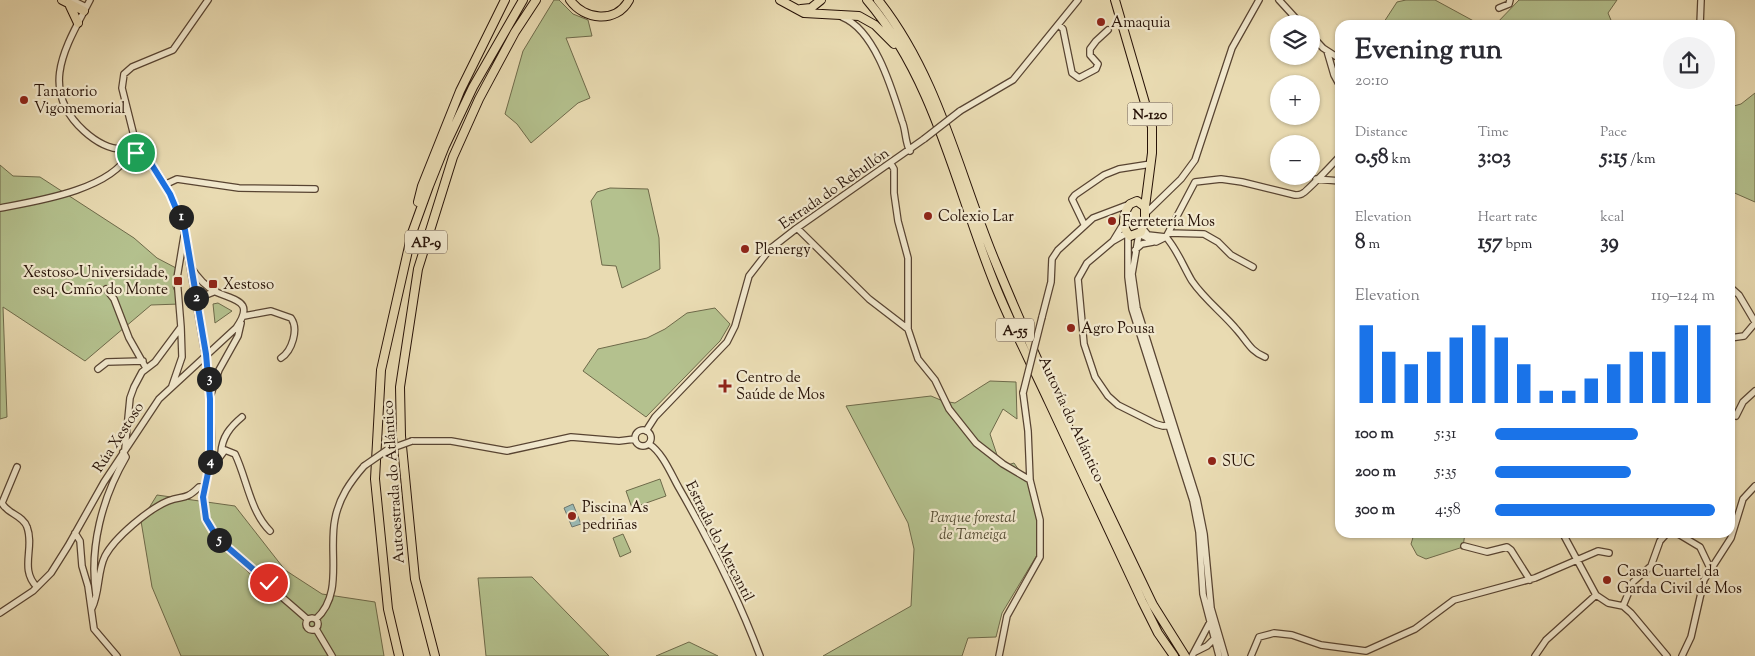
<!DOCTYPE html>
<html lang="en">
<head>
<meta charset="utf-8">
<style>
	body { margin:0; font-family:"Sorts Mill Goudy",serif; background:#f2f2f3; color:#2b2b33; height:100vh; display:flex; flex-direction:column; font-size:19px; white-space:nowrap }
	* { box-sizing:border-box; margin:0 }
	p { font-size:16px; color:#7c7c81 }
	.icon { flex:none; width:28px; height:28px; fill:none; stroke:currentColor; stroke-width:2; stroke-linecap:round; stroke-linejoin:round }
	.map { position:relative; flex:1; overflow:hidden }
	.side { position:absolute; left:1335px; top:20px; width:400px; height:518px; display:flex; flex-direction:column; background:#fff; border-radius:15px; box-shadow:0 1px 4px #0004 }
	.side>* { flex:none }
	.buttons { position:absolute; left:1270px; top:15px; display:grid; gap:10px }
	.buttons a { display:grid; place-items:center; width:50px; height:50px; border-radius:50%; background:#fff; box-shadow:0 1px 4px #0004; font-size:25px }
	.pin { position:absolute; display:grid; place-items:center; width:42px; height:42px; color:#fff; margin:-21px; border:2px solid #fff; border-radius:50%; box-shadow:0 1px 5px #0007 }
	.km { position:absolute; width:25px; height:25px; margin:-12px; border-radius:50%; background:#222; color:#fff; font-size:14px; line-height:25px; text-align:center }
	.round { display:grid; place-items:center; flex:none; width:52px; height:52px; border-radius:26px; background:#f2f2f3 }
	.summary { display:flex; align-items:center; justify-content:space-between; height:85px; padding:0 20px }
	h1 { font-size:28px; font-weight:800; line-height:38px }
	.metrics { display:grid; grid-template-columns:repeat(3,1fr); gap:8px; height:85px; padding:5px 20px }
	.metrics div { display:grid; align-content:center }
	.metrics b { font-size:21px; font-weight:800 }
	.metrics small { font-size:14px; font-weight:400 }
	.metrics p { font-size:14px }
	.chart { height:140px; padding:10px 20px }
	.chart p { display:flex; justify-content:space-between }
	.chart svg { width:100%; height:90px; margin-top:5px; stroke:#1a73e8; stroke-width:6 }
	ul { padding:0 20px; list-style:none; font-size:16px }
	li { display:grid; grid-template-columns:80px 60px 1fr; align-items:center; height:38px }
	li i { height:12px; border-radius:6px; background:#1a73e8 }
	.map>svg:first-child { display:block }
	.green { fill:#b4c18e; stroke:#6e6a4a }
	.water { fill:#9ab9b4; stroke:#6c766f }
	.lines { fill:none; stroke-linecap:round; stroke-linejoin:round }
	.minor-casing { stroke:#584432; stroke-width:8 }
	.highway-casing { stroke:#271207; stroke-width:10 }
	.minor { stroke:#f1e8cd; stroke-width:5.5 }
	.highway { stroke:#e9dbb2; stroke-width:8 }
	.minor-bridge-casing { stroke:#584432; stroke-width:8; stroke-linecap:butt }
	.minor-bridge { stroke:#f1e8cd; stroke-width:5.5 }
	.route-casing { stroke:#fff; stroke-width:10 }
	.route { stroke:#1a73e8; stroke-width:6 }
	.poi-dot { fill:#8f2418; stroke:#f1e8cd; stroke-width:2 }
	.labels { text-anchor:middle; stroke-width:4.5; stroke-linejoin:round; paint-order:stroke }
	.shield { fill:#f1e8cd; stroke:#645242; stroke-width:1 }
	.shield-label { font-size:14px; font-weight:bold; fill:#271207 }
	.poi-label { font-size:15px; fill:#271207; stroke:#f1e8cd; text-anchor:start }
	.street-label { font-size:15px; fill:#271207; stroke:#f1e8cd }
	.park-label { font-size:15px; font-style:italic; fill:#584f36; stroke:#f1e8cd }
</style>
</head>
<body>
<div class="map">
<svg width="1755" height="656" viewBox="0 0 1755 656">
	<rect width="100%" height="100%" fill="#e9dbb2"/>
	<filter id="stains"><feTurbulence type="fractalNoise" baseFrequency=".004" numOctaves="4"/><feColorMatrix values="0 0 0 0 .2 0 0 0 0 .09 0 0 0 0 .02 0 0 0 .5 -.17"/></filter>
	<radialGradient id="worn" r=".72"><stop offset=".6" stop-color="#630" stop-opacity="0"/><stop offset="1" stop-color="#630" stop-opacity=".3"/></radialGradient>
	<path class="green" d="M 554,0 L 559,0 L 573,14 L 588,20 L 592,36 L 566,38 L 590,98 L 578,103 L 531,143 L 517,124 L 505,114 L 523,51 Z
		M 1406,0 L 1435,0 L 1481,25 L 1382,25 L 1397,2 Z
		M 1519,0 L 1617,0 L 1608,13 L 1613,25 L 1495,25 Z
		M 1755,93 L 1755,202 L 1730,191 L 1730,107 L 1741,104 Z
		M 0,165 L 13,176 L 40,177 L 134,238 L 157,258 L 176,268 L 173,287 L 180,304 L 151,305 L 85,361 L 3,307 L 7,417 L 0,419 Z
		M 610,188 L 648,189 L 659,238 L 660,269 L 622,288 L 616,266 L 602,265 L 591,201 L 597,192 Z
		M 218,303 L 232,311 L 215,323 L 213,304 Z
		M 715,308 L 730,324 L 720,341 L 646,417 L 583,371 L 598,349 L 647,338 L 665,329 L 687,313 Z
		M 990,381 L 1016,382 L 1017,419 L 1003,409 L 990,434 L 1001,467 L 1014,463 L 1028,483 L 1037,521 L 1037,555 L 1002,613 L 996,637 L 968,638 L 962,656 L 823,656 L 911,606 L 914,549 L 908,523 L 846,406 L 931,396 L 943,401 L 955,403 Z
		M 660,479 L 666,496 L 632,508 L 626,491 Z
		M 157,495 L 235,506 L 285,570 L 322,594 L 375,602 L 384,656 L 181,656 L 152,587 L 141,521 Z
		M 1411,533 L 1465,533 L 1463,547 L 1426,559 L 1417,555 L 1411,544 L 1414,534 Z
		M 623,534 L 631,552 L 620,557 L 613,538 Z
		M 532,577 L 609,656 L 486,656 L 478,578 Z
		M 689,642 L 718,656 L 656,656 Z"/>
	<path class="water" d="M 573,504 L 581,524 L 572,527 L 564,508 Z"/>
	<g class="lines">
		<defs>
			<path id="minor" d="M 72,0 L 86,7
				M 90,0 C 67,45 37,88 84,131 C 95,141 110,150 125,149
				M 1279,0 L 1301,24
				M 1499,8 L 1509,4 L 1510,0
				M 842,17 C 875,30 892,89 902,121 C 906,130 905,143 910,151
				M 1059,25 L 1063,29 L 1072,73 L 1079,78 L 1096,69 L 1098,64 L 1090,55 L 1090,49 L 1096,41 L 1108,30
				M 1700,25 L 1701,0
				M 1311,35 L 1323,48 L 1340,59
				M 1327,51 L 1334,75 L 1340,86
				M 960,111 L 1013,80 L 1078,0
				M126 148a6 6 0 1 1 12 0a6 6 0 1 1-12 0Z
				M 136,144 L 122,88 L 124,74 L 132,67 L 173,50 L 208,0
				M 137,151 C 154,159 174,201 182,219 L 204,348
				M 891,164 L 894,169 L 894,193 L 898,221 L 908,258 L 908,329
				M 1316,179 L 1340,181
				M 164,185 L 177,179 L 239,188 L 315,189
				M 0,208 C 37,201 110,190 129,154
				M 1145,214 L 1181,179 L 1195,160 L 1232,48 L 1259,0
				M 1124,223 L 1113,241 L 1127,233
				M 1084,224 L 1072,199 L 1075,195 L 1104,175 L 1119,169 L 1151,164
				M 797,228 L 869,299 L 908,329 L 918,359 L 935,380 L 949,409 L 976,443 L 1003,464 L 1030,480
				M 1143,229 L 1148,235 L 1166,237 L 1156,242 L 1139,234 L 1132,274 L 1137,308 L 1197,499 L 1204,534 L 1211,608 L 1225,656
				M 1169,233 L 1204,234 L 1218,242 L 1231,255 L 1253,267
				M 1128,235 L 1128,277 L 1132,309 L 1193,501 L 1199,532 L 1203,594 L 1219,656
				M 1113,241 L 1087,263 L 1078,279 L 1084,344 L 1095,377 L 1108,396 L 1118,405 L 1156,424 L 1163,426 L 1171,425
				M 1135,250 L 1142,244 L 1153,242
				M 1730,287 L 1739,295 L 1755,322
				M 106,289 L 114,299 L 129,338 L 146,368
				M 196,299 L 216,291
				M 244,316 L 271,311 L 291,318 C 299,329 292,351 281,358
				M 1042,317 L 1051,282 L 1052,259 L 1058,250 L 1093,218 L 1130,204
				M 1730,338 L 1744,336 L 1755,323
				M 1265,357 C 1250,351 1247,341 1237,330 C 1223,313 1205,300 1192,281 C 1183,266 1178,251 1166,237 L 1195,182 L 1221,179 L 1242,182 L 1295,195 C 1298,195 1301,195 1303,193 C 1306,192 1339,158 1340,155
				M 207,362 C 210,392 212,423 211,453 C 210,475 199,495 206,517 C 214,542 284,598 307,619
				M 98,369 L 107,362 L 143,361
				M 172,386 L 182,357 L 181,327
				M 211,394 L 219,370 L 238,336 L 241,323
				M 1736,416 L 1743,402 L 1755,391
				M635 438a8 8 0 1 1 16 0a8 8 0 1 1-16 0Z
				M 646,431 L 655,417 L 727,342 L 735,326 L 749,276 L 770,249 L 797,228 L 924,139
				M 412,441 L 451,441 L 507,451 L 571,437 L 619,441 L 635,439
				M 649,444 C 663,453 671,474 679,488 C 710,542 738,597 760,656
				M 125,449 L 130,398 L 134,387 L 142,372 L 155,362 L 181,327 L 177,278 L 185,230
				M 221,453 C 222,437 230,427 242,417
				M 210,463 L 216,462 L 225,450 L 235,454 C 247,479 250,511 270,531
				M 17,467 L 2,503 C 7,514 23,515 27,527 C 35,548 19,569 37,587
				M 1562,532 L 1596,595 L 1608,603 L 1623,606 L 1631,613 L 1667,656
				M 1675,532 L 1700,547 L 1710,568
				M 75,533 L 80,541 L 82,566 L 88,586 L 94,629 L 117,656
				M 1464,546 L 1487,552 L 1507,547 L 1511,550 L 1530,580
				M 96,595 C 89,548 102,498 126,457 L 123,452
				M 1623,606 L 1633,582 L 1651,566 L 1660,541 L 1668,532
				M 92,608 C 100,592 97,572 105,556 C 115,537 149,509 168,501 C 183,495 185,501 199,487 L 205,487
				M 0,613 L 33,591 L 51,573 L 68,546 L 104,482 L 159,399 L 236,328 C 255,301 236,301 216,292 C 205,286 197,277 191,267
				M306 624a6 6 0 1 1 12 0a6 6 0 1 1-12 0Z
				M 316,619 C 344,594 328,552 335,519 C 339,498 350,482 364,466
				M 316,629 L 332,656
				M 1195,652 L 1207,646 L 1215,638
				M 999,656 L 1007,616 L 1040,557 L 1040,520 L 1030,480 L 1028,431 L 1023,393
				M 1192,656 L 1209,624
				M 1251,656 L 1259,637 L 1274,633 L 1292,635 L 1321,645 L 1366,651 L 1415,629 L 1454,600 L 1535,578 L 1598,551 L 1609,553
				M 1535,656 L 1546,640 L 1596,595
				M 1682,656 L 1691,637 L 1704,580 L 1731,538 L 1743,499 L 1755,486"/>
			<path id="highway" d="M 62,0 L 84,11
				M 570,0 C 584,20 616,24 629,0
				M 780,0 L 804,13 L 859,16 L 875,25 L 894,44
				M 867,0 C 936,81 956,189 995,285 C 1011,325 1031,363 1049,402 C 1080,468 1111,535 1142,601 L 1158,633 L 1174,656
				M 878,0 C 939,77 958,172 995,261 C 1043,378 1099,492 1153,605 L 1185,656
				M 1115,0 L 1152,127 L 1152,153 L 1145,207
				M 70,6 L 78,23
				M 801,9 L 811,8 L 821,0
				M 1137,201 L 1145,207 L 1145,218 L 1141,232 L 1130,236 C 1121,228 1123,213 1130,204 Z
				M 418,202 L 422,186 L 460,91 L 505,0
				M 399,656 L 388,609 L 375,479 L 381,370 L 412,233 L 429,186 L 445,146 L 473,87 L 523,0
				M 435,656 L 415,579 L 401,436 L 400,387 L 418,269 L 453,157 L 479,99 L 515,32 L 536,0"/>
		</defs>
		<use href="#minor" class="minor-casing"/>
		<use href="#highway" class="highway-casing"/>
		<use href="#minor" class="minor"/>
		<use href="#highway" class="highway"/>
		<defs>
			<path id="minor-bridge" d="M 924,139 L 960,111
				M 204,348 L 207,362
				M 1023,393 L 1042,317
				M 364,466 L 387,450 L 412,441"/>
		</defs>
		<use href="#minor-bridge" class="minor-bridge-casing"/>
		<use href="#minor-bridge" class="minor-bridge"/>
	</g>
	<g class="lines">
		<defs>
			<path id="route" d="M 136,153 L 137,151 L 145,154 L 170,194 L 185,230 L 206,354 L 210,399 L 210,463 L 203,497 L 206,519 L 218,539 L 269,583"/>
		</defs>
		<use href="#route" class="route-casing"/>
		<use href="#route" class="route"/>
	</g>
	<g class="poi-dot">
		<circle cx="1101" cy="22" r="5"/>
		<circle cx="24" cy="100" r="5"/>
		<circle cx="928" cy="216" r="5"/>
		<circle cx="1112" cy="221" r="5"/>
		<circle cx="745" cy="249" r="5"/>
		<rect x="173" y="276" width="10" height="10" rx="2.5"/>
		<rect x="208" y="279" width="10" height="10" rx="2.5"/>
		<circle cx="1071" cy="328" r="5"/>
		<path d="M722.5 378.5h5v5h5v5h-5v5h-5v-5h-5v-5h5z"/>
		<circle cx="1212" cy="461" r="5"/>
		<circle cx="572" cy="516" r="5"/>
		<circle cx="1607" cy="580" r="5"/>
	</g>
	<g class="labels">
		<g class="shield">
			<rect x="1127.5" y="102.5" width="45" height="23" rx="4"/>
			<rect x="405" y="230.5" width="42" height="23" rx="4"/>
			<rect x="996" y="318.5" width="38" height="23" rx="4"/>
		</g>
		<g class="shield-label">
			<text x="1150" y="119">N-120</text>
			<text x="426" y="247">AP-9</text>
			<text x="1015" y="335">A-55</text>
		</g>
		<g class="poi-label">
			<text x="1111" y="27">Amaquia</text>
			<text x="34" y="96">Tanatorio<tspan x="34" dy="17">Vigomemorial</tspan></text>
			<text x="938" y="221">Colexio Lar</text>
			<text x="1122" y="226">Ferretería Mos</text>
			<text x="755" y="254">Plenergy</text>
			<text x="168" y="277" text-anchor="end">Xestoso-Universidade,<tspan x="168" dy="17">esq. Cmño do Monte</tspan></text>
			<text x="223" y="289">Xestoso</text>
			<text x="1081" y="333">Agro Pousa</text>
			<text x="736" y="382">Centro de<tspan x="736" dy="17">Saúde de Mos</tspan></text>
			<text x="1222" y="466">SUC</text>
			<text x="582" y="512">Piscina As<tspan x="582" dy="17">pedriñas</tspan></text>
			<text x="1617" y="576">Casa Cuartel da<tspan x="1617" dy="17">Garda Civil de Mos</tspan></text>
		</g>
		<g class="street-label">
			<text transform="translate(834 188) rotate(-35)" y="5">Estrada do Rebullón</text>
			<text transform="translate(1072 419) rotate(65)" y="5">Autovía do Atlántico</text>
			<text transform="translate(118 437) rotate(-57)" y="5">Rúa Xestoso</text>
			<text transform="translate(393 482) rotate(-94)" y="5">Autoestrada do Atlántico</text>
			<text transform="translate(720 541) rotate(63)" y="5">Estrada do Mercantil</text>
		</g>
		<g class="park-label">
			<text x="973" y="522">Parque forestal<tspan x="973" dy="17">de Tameiga</tspan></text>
		</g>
	</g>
	<rect width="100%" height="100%" filter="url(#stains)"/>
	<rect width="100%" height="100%" fill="url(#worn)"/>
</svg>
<div class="buttons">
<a><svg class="icon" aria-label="layers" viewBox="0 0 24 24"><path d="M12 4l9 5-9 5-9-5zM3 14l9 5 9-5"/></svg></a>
<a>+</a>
<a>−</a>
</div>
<div class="pin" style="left:136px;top:153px;background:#1e9e55"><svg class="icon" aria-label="arrive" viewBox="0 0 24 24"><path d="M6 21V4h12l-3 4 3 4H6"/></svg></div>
<div class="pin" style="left:269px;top:583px;background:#d93025"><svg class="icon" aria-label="check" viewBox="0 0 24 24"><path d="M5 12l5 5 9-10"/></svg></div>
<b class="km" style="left:181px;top:217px">1</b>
<b class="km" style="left:196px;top:298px">2</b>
<b class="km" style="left:209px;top:379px">3</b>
<b class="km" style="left:210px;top:462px">4</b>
<b class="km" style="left:219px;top:540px">5</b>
<section class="side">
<div class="summary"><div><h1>Evening run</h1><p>20:10</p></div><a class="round"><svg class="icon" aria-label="share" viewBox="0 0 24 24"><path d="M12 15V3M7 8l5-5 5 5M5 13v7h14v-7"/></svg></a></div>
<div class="metrics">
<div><p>Distance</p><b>0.58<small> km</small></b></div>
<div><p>Time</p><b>3:03</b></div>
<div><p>Pace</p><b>5:15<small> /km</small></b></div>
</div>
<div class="metrics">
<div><p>Elevation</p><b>8<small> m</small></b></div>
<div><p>Heart rate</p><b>157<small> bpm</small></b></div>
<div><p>kcal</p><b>39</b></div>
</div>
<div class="chart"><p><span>Elevation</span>119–124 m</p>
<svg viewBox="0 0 160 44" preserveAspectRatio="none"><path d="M5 44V6M15 44V19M25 44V25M35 44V19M45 44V12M55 44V6M65 44V12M75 44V25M85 44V38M95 44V38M105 44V32M115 44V25M125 44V19M135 44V19M145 44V6M155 44V6"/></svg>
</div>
<ul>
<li><b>100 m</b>5:31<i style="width:65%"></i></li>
<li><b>200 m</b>5:35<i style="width:62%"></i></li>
<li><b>300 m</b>4:58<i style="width:100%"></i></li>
</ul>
</section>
</div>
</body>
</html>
